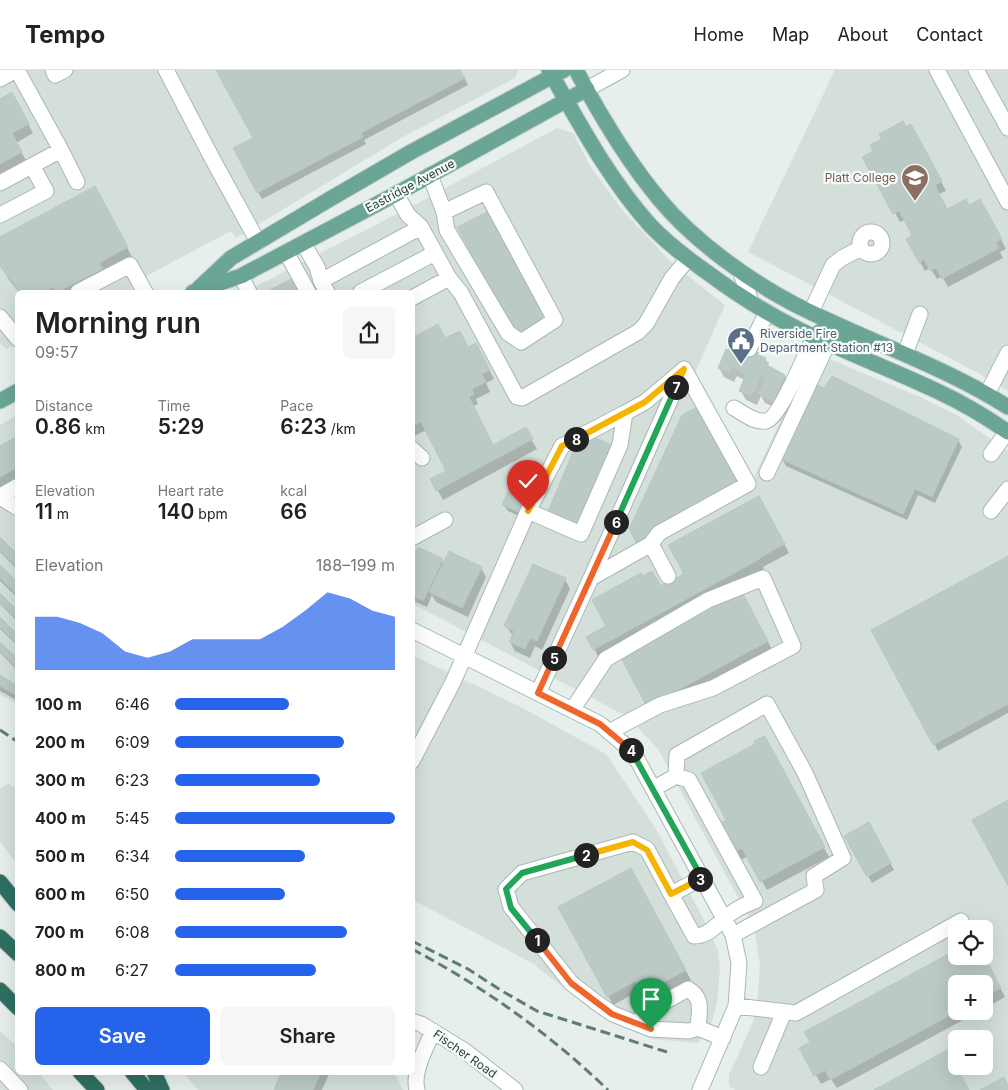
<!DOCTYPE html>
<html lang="en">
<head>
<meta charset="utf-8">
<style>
	body { margin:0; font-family:Inter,sans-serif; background:#f6f6f6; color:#222; height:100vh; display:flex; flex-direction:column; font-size:19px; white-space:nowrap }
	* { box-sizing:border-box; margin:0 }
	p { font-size:16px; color:#767676 }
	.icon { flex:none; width:28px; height:28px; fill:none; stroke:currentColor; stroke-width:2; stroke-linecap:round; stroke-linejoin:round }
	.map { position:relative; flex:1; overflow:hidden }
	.drawer { position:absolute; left:15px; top:220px; width:400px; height:785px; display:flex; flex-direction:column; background:#fff; border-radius:8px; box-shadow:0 5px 20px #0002 }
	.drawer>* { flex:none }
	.tools { position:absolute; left:948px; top:850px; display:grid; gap:10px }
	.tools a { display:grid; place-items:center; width:45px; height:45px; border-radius:8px; background:#fff; box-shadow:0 5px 20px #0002; font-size:25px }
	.pin { position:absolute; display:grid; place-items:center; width:42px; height:42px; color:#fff; margin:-51px -21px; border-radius:50% 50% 50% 0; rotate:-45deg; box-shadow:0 0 5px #0007 }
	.pin .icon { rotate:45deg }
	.km { position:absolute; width:25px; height:25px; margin:-12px; border-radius:50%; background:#222; color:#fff; font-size:14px; line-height:25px; text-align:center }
	.round { display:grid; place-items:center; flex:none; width:52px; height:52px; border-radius:8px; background:#f6f6f6 }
	.headline { display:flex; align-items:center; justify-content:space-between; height:85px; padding:0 20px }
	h1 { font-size:28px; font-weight:600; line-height:38px }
	.stats { display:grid; grid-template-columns:repeat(3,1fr); gap:8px; height:85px; padding:5px 20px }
	.stats div { display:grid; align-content:center }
	.stats b { font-size:21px; font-weight:600 }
	.stats small { font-size:14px; font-weight:400 }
	.stats p { font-size:14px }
	.chart { height:140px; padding:10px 20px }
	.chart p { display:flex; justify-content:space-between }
	.chart svg { width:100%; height:90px; margin-top:5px; fill:#2563eb; opacity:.7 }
	.action { display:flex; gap:10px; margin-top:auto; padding:10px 20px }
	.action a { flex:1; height:58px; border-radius:8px; background:#2563eb; color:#fff; font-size:20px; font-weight:600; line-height:58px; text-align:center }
	.action a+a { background:#f6f6f6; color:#222 }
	ul { padding:0 20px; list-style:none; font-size:16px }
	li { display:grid; grid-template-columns:80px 60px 1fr; align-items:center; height:38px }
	li i { height:12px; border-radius:6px; background:#2563eb }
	header { display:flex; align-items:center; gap:30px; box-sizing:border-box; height:70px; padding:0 25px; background:#fff; border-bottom:1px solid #e0e0e0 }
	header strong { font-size:24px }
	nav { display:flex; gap:28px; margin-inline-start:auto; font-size:18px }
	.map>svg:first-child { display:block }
	.built { fill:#d4dfda; fill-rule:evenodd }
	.shadow { fill:#0003 }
	.building { fill:#bbcac4; stroke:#b8c9c2 }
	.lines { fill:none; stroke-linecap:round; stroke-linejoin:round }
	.minor-casing { stroke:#a8b8b2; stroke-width:17 }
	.major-casing { stroke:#c2cac8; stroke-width:17 }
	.highway-casing { stroke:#c2cac8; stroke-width:17 }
	.minor { stroke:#fff; stroke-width:15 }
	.major { stroke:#6aa596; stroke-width:15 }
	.highway { stroke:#2f6f62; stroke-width:15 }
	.rail { stroke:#5f7d75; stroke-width:3; stroke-dasharray:10 5; stroke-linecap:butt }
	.split-1-casing { stroke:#fff; stroke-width:10 }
	.split-2-casing { stroke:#fff; stroke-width:10 }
	.split-3-casing { stroke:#fff; stroke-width:10 }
	.split-4-casing { stroke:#fff; stroke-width:10 }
	.split-5-casing { stroke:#fff; stroke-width:10 }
	.split-6-casing { stroke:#fff; stroke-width:10 }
	.split-7-casing { stroke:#fff; stroke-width:10 }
	.split-8-casing { stroke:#fff; stroke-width:10 }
	.split-9-casing { stroke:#fff; stroke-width:10 }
	.split-1 { stroke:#f0652b; stroke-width:6 }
	.split-2 { stroke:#22a559; stroke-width:6 }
	.split-3 { stroke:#f5b400; stroke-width:6 }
	.split-4 { stroke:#22a559; stroke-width:6 }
	.split-5 { stroke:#f0652b; stroke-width:6 }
	.split-6 { stroke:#f0652b; stroke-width:6 }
	.split-7 { stroke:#22a559; stroke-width:6 }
	.split-8 { stroke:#f5b400; stroke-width:6 }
	.split-9 { stroke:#f5b400; stroke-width:6 }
	.labels { text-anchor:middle; stroke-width:4.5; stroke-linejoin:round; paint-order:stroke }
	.education-label { font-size:12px; fill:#785e54; stroke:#f7fbf9; text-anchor:end }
	.street-label { font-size:12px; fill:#24423a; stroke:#f7fbf9 }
	.service-label { font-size:12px; fill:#4e5e75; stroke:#f7fbf9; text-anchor:start }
</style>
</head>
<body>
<header>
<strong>Tempo</strong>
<nav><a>Home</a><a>Map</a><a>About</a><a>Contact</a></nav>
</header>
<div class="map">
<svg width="1008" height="1020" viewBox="0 0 1008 1020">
	<rect width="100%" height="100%" fill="#e6efeb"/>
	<path class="built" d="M 0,0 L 518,0 L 515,8 L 401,68 L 236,168 L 231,161 L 150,204 L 132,217 L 134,221 L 132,222 L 18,222 L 17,274 L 6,279 L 0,273 Z
		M 835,0 L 1008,0 L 1008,321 L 978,303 L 748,182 Z
		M 557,58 L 573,63 L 590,96 L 623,141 L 673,194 L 725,235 L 694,305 L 753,409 L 813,282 L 920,327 L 955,344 L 1008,381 L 1008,1020 L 735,1020 L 729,1016 L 729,1005 L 753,952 L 758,924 L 760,895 L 755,863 L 749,848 L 658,679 L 628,647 L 413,534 L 412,222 L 245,222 L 418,133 ZM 956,859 L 984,859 L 984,886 L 956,886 ZM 956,914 L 984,914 L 984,941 L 956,941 ZM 956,969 L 984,969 L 984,996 L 956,996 Z
		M 17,345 L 17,633 L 0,625 L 0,355 Z
		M 412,585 L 521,637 L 606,684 L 656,759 L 706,854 L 718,880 L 720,899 L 717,933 L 711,954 L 698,973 L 653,969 L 592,940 L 532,893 L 413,830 Z
		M 8,714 L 17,719 L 17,794 L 0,772 L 0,718 Z
		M 0,961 L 17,976 L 18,1002 L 39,1003 L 53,1020 L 0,1020 Z
		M 184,1003 L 394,1003 L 403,1020 L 198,1020 Z"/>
	<path class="shadow" d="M 218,0 L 460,0 L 468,15 L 364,70 L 366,74 L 262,129 L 235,79 L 254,69 Z
		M 12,24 L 33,63 L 16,73 L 27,92 L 0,106 L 0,30 Z
		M 905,58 L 916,64 L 946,121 L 939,124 L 947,140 L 969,136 L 985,139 L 1006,179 L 1000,182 L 1003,188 L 948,217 L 942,206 L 937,209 L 930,198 L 925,201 L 920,192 L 913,166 L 905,150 L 900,152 L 864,87 Z
		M 100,126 L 132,187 L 103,202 L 79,222 L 19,222 L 9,210 L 0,194 L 0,168 Z
		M 293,209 L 300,222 L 269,222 Z
		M 412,262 L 416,267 L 445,269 L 481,283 L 494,309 L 486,313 L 490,322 L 476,329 L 478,334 L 473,336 L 493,376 L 525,359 L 537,379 L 443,430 L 432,410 L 447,401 L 426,360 L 412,367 Z
		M 735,280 L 758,284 L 760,287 L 765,289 L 770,298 L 785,306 L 790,315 L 779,339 L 765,333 L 761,326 L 757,335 L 746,330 L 741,321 L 745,310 L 737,306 L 734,312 L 724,307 L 719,298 Z
		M 18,367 L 18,409 L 0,419 L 0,377 Z
		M 958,370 L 962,377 L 935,433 L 918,425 L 907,450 L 786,396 L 782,389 Z
		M 533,409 L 537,416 L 523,448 L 508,441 L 504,435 Z
		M 764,437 L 789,483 L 763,497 L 764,499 L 599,588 L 588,567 L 608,557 L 660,518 L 685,504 Z
		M 0,469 L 18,487 L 18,500 L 0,482 Z
		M 1008,488 L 1008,643 L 938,681 L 873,561 Z
		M 442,490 L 444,494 L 481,498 L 486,507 L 468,547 L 436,532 L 432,525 L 427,537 L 412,530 L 412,491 Z
		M 0,497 L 18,514 L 18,528 L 0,511 Z
		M 565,509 L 570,519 L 542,580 L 535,576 L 530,588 L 515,581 L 510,572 L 513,566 L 506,556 Z
		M 742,524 L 773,581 L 654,645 Z
		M 0,525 L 18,542 L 18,552 L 0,534 Z
		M 0,549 L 18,567 L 18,576 L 0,559 Z
		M 0,574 L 18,591 L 18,601 L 0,583 Z
		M 0,606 L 18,617 L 18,631 L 0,621 Z
		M 770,676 L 829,787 L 767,820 L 748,786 L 739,791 L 728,750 Z
		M 868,754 L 894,800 L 872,813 L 846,766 Z
		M 630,800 L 691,910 L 648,932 L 641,920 L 613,935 L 560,838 Z
		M 956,881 L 956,886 L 983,886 L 1005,927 L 984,939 L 984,914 L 956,914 L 956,941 L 980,941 L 837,1018 L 831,1009 L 821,1014 L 801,978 L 811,972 L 806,962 Z
		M 283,1002 L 330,1002 L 322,1020 L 277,1020 L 276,1019 Z"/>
	<path class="building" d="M 216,0 L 459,0 L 465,8 L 361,63 L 363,67 L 257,123 L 233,78 L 253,68 Z
		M 12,22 L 29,54 L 12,63 L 22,82 L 0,94 L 0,29 Z
		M 903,51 L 906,57 L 911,54 L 942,111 L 935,115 L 947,139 L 966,129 L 969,135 L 980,129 L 1002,169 L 996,172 L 999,178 L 942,209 L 936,198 L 930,201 L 924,189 L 919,193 L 906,169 L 912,165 L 899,141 L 893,144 L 862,87 L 873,81 L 870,75 L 882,69 L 879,64 Z
		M 95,116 L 128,177 L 99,193 L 102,199 L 57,222 L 53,217 L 42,222 L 20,222 L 0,196 L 0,167 Z
		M 491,140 L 548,248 L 515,265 L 457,157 Z
		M 293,208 L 301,222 L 268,222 L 268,221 Z
		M 438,254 L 445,268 L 460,261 L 468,277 L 476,273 L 490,300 L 482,304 L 486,312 L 472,319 L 474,324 L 469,327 L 493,375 L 526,357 L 533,369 L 436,421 L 430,409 L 446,401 L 421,352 L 412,356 L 412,259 L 416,266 Z
		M 732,273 L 735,279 L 739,280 L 741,276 L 759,283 L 758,285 L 766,288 L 765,291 L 769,293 L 767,295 L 785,305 L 774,331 L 758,324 L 765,308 L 761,306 L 752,326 L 739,321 L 746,304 L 732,297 L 729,303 L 718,298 L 726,279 L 728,280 Z
		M 832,306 L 959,369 L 932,427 L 915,419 L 903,444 L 781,389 L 813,313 L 824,318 Z
		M 701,335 L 743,412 L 646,464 L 649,468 L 637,474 L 629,459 L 682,345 Z
		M 588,365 L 615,376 L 579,460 L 546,446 L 578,370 Z
		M 18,366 L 18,397 L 0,407 L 0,376 Z
		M 517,401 L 534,408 L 519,442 L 502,435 Z
		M 759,426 L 785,474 L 759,488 L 760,489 L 593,580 L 586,567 L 606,556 L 592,530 L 641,503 L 643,506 L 652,501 L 661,516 L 684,504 L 668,475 Z
		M 0,467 L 18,485 L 18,498 L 0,480 Z
		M 418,477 L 443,489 L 423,531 L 412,526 L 412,488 Z
		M 449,481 L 482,497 L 462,538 L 429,522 Z
		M 1008,486 L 1008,634 L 933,675 L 871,560 Z
		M 533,494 L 566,508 L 537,571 L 530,568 L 525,579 L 509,572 L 514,561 L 504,556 Z
		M 0,495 L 18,513 L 18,526 L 0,508 Z
		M 742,522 L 768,571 L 647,637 L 621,588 Z
		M 0,523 L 18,541 L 18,550 L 0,533 Z
		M 0,547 L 18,565 L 18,575 L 0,557 Z
		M 0,572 L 18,589 L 18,595 L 16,597 L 0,582 Z
		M 0,605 L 18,616 L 18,626 L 0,616 Z
		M 765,666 L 825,777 L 760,812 L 742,778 L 733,783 L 718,754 L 726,750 L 701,703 L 755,674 L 754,671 Z
		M 1008,730 L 1008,816 L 972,750 Z
		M 869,752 L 891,793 L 867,807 L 844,766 Z
		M 631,798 L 686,900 L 642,924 L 635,911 L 607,927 L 558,837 Z
		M 956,880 L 956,886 L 984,885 L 1001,918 L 984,927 L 984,914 L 956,914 L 956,941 L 958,941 L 830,1010 L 825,1000 L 814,1006 L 799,978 L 810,972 L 804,962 Z
		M 947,980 L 969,1020 L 874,1020 Z
		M 282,1002 L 321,1002 L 313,1020 L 277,1020 L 274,1019 Z
		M 1004,1007 L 1008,1015 L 1008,1020 L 980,1020 Z"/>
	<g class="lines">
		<defs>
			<path id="minor" d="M 17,0 L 61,80
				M 53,0 L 55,5 L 65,0
				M 166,0 L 213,90 L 258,172
				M 937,0 L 1008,132
				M 976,0 L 1008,58
				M 0,9 L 16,0
				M 587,19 L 622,0
				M 430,105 L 444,142 L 447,160 L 508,263 L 521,272 L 555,250 L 486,122 L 444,142
				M 0,113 L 61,80 L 77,112
				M 396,124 L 408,145 L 421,157 L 449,208 L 461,223 L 517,327 L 522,328 L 638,262 L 646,254 L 672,208 L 688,189
				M 0,145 L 46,121 L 32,96
				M860 173a11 11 0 1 1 22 0a11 11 0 1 1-22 0Z
				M 303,173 L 317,197 L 321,211 L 327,222
				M 286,182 L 308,222
				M 741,203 L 751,232
				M 241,206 L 249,222
				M 321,211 L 421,157
				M 78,222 L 130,195 L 145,222
				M 361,222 L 435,183
				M 412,228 L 449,208
				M 811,242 L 833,195 L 842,188 L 861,178
				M 0,247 L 18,269
				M 749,279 L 767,242
				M 905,284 L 920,244
				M 987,324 L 1008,283
				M 734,338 C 743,343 755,353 766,351 C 779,349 807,281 814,267
				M 625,343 L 645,332 L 682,301
				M 412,379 L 422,388
				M 991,384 L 1008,361
				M 767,403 L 828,273
				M 0,426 L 18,416
				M 0,427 L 18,438
				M 991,441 L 1008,419
				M 412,468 L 445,450
				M 651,474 L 668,506
				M 591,508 L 684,299
				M 412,560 L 600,654 L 633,682 L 733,865 L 739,893 L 736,936 L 700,1020
				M 538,623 L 591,508 L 651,474 L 659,463 L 748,414 L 684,299
				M 572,640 L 606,589 L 708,530 L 763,508 L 793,576 L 713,618 L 660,635 L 609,662
				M 412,691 L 453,612 L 528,441 L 562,376 L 625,343 L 620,375 L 581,464 L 528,441
				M 676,706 L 677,685 L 767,634 L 805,703 L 843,788 L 814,806 L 816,820 L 733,865
				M 653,719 L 676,706 L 689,710 L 755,831 C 744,835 732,841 724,849 C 714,857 708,866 694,866 L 671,824 L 702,808
				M 671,824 L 647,779 L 633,772 L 522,803 L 506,819 L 511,837 L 571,913 L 597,933 L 613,944 L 651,959 L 689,961 L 698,958 L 723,968
				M 736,936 L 796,943 L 961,851
				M 412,951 L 421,954 L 465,981 L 515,1020
				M 639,954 L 644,943 L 688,919 C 704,928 699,942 698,958
				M 761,997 L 784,942
				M 0,999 L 20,1020
				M 417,1020 C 412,1002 426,978 433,961"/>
			<path id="major" d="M 549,0 C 579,53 609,109 650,155 C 667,173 688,189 708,203 C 736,224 766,243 798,259 C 844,282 893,300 939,322 C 963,333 986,347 1008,362
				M 576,0 C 600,45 627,91 660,130 C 693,170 748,210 794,234 C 864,270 940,294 1008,337
				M 199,218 L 231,188 L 330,129 L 411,82 L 564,0
				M 193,222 L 241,206 L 396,124 L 587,19
				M 814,267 C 826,254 826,264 839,267 C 845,268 854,266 860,265
				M 0,331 L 18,321"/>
			<path id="highway" d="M 0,812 L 18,834
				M 0,867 L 18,884
				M 0,920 L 18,938
				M 80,1002 L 97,1020
				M 132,1002 L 147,1020
				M 154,1002 L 162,1020"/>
		</defs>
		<use href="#minor" class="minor-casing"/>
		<use href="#major" class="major-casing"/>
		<use href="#highway" class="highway-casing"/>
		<use href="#minor" class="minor"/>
		<use href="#major" class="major"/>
		<use href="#highway" class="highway"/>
		<path class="rail" d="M 0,660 L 18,672
			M 412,871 L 468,899 L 502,921 L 537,941 L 667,982
			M 412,879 C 484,917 550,964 608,1020"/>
	</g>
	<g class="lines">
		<defs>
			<path id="split-1" d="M 537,870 L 571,913 L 612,944 L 651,959"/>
			<path id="split-2" d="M 537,870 L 511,838 L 506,819 L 522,803 L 586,785"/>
			<path id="split-3" d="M 586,785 L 633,772 L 647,780 L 671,824 L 700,809"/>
			<path id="split-4" d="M 631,680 L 702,808 L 700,809"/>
			<path id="split-5" d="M 554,588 L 538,623 L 600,654 L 631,680"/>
			<path id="split-6" d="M 554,588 L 616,452"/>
			<path id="split-7" d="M 616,452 L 676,317"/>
			<path id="split-8" d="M 576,369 L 645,332 L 684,299 L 676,317"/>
			<path id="split-9" d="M 528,441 L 562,376 L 576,369"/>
		</defs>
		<use href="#split-1" class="split-1-casing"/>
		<use href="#split-2" class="split-2-casing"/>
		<use href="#split-3" class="split-3-casing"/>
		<use href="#split-4" class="split-4-casing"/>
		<use href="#split-5" class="split-5-casing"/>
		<use href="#split-6" class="split-6-casing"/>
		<use href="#split-7" class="split-7-casing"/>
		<use href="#split-8" class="split-8-casing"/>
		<use href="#split-9" class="split-9-casing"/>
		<use href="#split-1" class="split-1"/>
		<use href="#split-2" class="split-2"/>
		<use href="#split-3" class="split-3"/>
		<use href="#split-4" class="split-4"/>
		<use href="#split-5" class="split-5"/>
		<use href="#split-6" class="split-6"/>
		<use href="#split-7" class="split-7"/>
		<use href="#split-8" class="split-8"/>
		<use href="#split-9" class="split-9"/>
	</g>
	<defs>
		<symbol id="university-pin" viewBox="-11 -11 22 30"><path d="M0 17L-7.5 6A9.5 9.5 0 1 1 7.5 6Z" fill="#8d6e63" stroke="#f7fbf9"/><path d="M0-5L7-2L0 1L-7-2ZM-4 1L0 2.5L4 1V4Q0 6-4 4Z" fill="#fff"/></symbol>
		<symbol id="civic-pin" viewBox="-11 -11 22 30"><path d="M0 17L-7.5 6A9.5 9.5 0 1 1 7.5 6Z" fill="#5c6f8a" stroke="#f7fbf9"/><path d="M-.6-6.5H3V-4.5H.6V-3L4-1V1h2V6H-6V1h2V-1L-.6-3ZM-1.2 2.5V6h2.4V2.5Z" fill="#fff"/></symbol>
	</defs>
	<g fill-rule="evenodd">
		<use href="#university-pin" x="899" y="92" width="32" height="43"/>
		<use href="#civic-pin" x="725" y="255" width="32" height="43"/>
	</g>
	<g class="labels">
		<g class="education-label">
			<text x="896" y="112">Platt College</text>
		</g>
		<g class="street-label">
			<text transform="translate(410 116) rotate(-28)" y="4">Eastridge Avenue</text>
			<text transform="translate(465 984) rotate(35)" y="4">Fischer Road</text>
		</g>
		<g class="service-label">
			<text x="760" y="268">Riverside Fire<tspan x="760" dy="14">Department Station #13</tspan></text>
		</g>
	</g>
</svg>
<div class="tools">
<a><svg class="icon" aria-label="locate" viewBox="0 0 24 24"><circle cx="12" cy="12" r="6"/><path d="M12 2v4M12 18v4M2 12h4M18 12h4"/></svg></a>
<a>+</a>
<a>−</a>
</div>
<div class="pin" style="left:651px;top:959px;background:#1e9e55"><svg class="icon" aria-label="arrive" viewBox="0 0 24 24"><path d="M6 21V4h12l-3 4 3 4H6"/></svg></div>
<div class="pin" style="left:528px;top:441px;background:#d93025"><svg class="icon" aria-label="check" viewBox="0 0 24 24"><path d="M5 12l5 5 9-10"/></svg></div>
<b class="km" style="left:537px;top:870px">1</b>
<b class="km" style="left:586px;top:785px">2</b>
<b class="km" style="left:700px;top:809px">3</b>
<b class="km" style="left:631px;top:680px">4</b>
<b class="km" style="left:554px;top:588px">5</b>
<b class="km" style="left:616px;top:452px">6</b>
<b class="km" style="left:676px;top:317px">7</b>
<b class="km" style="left:576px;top:369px">8</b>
<section class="drawer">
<div class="headline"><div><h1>Morning run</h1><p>09:57</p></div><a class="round"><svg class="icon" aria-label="share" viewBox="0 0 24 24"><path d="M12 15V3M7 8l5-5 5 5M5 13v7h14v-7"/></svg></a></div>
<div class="stats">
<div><p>Distance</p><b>0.86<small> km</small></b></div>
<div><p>Time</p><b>5:29</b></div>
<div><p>Pace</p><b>6:23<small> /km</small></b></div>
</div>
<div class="stats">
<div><p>Elevation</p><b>11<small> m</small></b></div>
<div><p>Heart rate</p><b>140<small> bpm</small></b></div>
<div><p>kcal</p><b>66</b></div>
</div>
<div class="chart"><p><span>Elevation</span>188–199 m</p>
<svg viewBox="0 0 160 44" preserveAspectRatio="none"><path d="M0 44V18L10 18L20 21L30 26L40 35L50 38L60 35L70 29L80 29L90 29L100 29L110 23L120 15L130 6L140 9L150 15L160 18V44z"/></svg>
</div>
<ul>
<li><b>100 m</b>6:46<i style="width:52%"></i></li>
<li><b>200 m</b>6:09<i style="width:77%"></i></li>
<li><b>300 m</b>6:23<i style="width:66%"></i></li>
<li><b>400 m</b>5:45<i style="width:100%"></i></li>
<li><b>500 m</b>6:34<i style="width:59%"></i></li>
<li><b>600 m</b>6:50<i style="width:50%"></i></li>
<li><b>700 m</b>6:08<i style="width:78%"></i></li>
<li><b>800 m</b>6:27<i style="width:64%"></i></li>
</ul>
<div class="action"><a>Save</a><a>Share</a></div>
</section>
</div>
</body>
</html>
